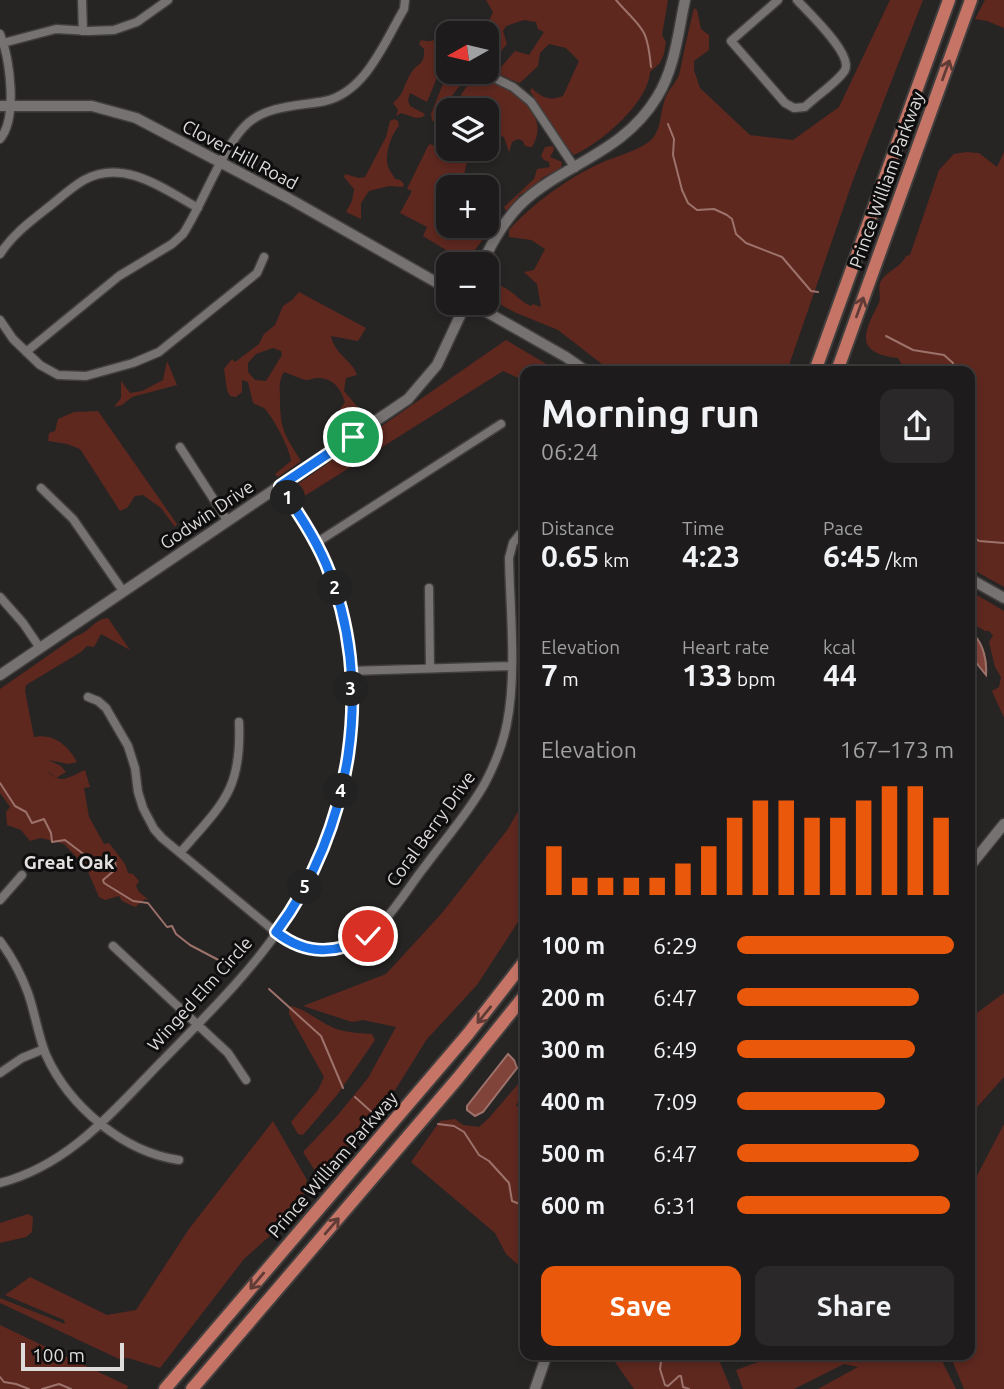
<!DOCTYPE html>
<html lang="en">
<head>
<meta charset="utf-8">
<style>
	body { margin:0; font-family:Ubuntu,sans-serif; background:#2a2828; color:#f1f3f6; height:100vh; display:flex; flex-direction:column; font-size:26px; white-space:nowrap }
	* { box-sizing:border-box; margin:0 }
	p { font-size:23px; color:#a0a1a3 }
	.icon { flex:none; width:38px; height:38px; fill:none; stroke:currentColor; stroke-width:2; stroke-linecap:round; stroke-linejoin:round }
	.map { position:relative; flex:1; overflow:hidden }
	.details { position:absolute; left:520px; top:366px; width:455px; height:994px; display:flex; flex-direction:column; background:#1d1b1b; border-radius:14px; box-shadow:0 4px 10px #0003,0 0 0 2px #3b393a }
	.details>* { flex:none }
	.needle { width:46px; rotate:262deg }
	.tools { position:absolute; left:436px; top:21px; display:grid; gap:14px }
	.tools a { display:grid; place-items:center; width:63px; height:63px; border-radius:14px; background:#1d1b1b; box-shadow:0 4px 10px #0003,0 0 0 2px #3b393a; font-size:35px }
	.scale { position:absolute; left:21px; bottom:18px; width:103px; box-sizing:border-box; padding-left:7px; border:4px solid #dedcdb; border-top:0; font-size:19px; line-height:24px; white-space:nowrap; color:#dedcdb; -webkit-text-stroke:5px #0f0e0e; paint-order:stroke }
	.pin { position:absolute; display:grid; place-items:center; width:60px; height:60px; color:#fff; margin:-30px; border:4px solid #fff; border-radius:50%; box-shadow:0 2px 7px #0007 }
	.km { position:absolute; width:35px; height:35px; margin:-18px; border-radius:50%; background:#222; color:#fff; font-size:19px; line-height:35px; text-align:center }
	.round { display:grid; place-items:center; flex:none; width:74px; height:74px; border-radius:14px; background:#2a2828 }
	.summary { display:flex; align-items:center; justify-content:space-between; height:119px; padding:0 21px }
	h1 { font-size:38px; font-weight:700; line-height:52px }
	.stats { display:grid; grid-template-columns:repeat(3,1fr); gap:10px; height:119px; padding:7px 21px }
	.stats div { display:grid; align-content:center }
	.stats b { font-size:30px; font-weight:700 }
	.stats small { font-size:19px; font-weight:400 }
	.stats p { font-size:19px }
	.chart { height:196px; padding:14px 21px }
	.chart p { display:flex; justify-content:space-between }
	.chart svg { width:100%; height:126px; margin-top:7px; stroke:#ea580c; stroke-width:6 }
	.cta { display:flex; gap:14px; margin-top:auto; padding:14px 21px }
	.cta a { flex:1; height:80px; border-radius:14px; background:#ea580c; color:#fff; font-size:28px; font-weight:700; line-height:80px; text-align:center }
	.cta a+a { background:#2a2828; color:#f1f3f6 }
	ul { padding:0 21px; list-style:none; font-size:23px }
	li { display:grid; grid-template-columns:112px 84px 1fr; align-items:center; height:52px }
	li i { height:18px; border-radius:9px; background:#ea580c }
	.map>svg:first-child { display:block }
	.green { fill:#5e281f; fill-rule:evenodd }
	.water { fill:#81443b; stroke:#9d726b; stroke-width:2 }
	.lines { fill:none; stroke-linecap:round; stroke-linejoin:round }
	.stream { stroke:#9d726b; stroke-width:2 }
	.minor-casing { stroke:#413f3e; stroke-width:11 }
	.tertiary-casing { stroke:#413f3e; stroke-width:13 }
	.trunk-casing { stroke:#413f3e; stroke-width:16 }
	.minor { stroke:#767271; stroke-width:8 }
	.tertiary { stroke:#767271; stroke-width:10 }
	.trunk { stroke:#c67466; stroke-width:12 }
	.oneway { stroke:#613c36 }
	.route-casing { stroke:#fff; stroke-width:14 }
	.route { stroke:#1a73e8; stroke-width:9 }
	.labels { text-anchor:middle; stroke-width:6; stroke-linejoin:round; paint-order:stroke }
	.street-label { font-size:18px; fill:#dedcdb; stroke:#0f0e0e }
	.neighbourhood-label { font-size:19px; font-weight:bold; fill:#e5e1e0; stroke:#0f0e0e }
</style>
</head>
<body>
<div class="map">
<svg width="1004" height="1389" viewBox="0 0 1004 1389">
	<rect width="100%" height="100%" fill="#272424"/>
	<path class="green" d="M 486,0 L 668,0 L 662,35 L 666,42 L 664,54 L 660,63 L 650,72 C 648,103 601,143 574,155 L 561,141 L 530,91 L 532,88 C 541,98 551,101 563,96 L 579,61 L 566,48 L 549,44 L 540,53 L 538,66 L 521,82 L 519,83 L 496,73 L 515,51 L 529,55 L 544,32 L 538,29 L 536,22 L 524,20 L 506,26 L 503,31 L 507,44 L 487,69 L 487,35 L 493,34 L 497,29 L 496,27 L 488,23 L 493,12 Z
		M 890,0 L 923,0 L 853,180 L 787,371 L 611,371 L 558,330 L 514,312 L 487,297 C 486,284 483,269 499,264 L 489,283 C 512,286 515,299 531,306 L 533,304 L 541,307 L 537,284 L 524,272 L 534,270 L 545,249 L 531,240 L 509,237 L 509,230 C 531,205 569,177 599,164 C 615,156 640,151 652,139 C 662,128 660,112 665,99 C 669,88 678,81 680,71 C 684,50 689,29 694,8 L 697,10 L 701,29 L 709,35 L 709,50 L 694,61 L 694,70 L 700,88 L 750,135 L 793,140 L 839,107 Z
		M 985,0 L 1004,0 L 1004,28 L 987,21 L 975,19 Z
		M 453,22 L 447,32 L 448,40 L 441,44 L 441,50 L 448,51 L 448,62 L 441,68 L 427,102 L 410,93 L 408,100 L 410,106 L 425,114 L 423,117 L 416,118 L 401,113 L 396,116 L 398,110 L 393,103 C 405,93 403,86 411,73 C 418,62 425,66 424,49 L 419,44 L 421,40 C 436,45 444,34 453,22 Z
		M 448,71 L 462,72 L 473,76 C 456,86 447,101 441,120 L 448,126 L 448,149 L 458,152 L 461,149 L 470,149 L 461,187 L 448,187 L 448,226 L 486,226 L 487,218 L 490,222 L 484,238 L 464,264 L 448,264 L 448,266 L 439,262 L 446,250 L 423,236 L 427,227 L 400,213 L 412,191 L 407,189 L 428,146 L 430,144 L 444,150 L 446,141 L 440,136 L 439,127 L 432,120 L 431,114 Z
		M 481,80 C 510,84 553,113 532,147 L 525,146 L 523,141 L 518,139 L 512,142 L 509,152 L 504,137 L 487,131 L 486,110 L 463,110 L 454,107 L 466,87 Z
		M 394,119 L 398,121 L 399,126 C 391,134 383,158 389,169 C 391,173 394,176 395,179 L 400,180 L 404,184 L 403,187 L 389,186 L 369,191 L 361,203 L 361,219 L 346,212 L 352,201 L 354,189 L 344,177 L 345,174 L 359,178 L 365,177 L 386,137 L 390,121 Z
		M 553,146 L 554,150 L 550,157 L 562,162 L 561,168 L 542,178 L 533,189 L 519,195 L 518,203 L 506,211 L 504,207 L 534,179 L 537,169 L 550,167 L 549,162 L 544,160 L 541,156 L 545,147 Z
		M 966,152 L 979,153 L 997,167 L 1004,152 L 1004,587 L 970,568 L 970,371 L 905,371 L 898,358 C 856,353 862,335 878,305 C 882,298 878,290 880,283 C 886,270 899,270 906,256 L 910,255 L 939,170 L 954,154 Z
		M 299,292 L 366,328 L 358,341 L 331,336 C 335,355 353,361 357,375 L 346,378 L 344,391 L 361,411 L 360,416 L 356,418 L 351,417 L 340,409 L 345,402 C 340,388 334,378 317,378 C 314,378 310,380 306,380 C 300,379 291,374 284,372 C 278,381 280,389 280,399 C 280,430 285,435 301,461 L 278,477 L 275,474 L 291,461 C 291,451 272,415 264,408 C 260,406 256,405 253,403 L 248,382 L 242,380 L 242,392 L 236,397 L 230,396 L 227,390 L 224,369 L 232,359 L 235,362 L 259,344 L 264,334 L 275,325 L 283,306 L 292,300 ZM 273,348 L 281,351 L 282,355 L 266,381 L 255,380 L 248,372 L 248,363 L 256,354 Z
		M 506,340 L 548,365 L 546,368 L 550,371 L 525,371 L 525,381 L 503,371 L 303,497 L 295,486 Z
		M 167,361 L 177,385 L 132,397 L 122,405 L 114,407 L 121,398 L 121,381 L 130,393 L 142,391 L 163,380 Z
		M 98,411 L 177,524 L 175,527 L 161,508 L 143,495 L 135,496 L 127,508 L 120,511 L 80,449 L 67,444 L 48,441 L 49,433 L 55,431 L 58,419 L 74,412 Z
		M 970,591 L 1004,611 L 1004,718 L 992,691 L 999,687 L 1001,677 L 995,667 L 989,642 L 993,635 L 989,631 L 985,631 L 970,622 Z
		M 108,618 L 130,650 L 101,634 L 94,647 L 87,646 L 81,652 L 26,685 L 25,691 L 34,737 C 53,733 68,745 77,762 L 69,764 L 48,760 L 61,766 L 66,772 L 56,778 L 46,770 C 61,786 68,777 85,770 L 90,787 L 84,788 L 89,817 L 104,844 L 109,843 L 125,864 L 128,873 L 133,874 L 139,881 L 136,886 L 139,892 L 149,900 L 145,899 L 135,907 L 122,901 L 119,896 L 105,900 L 99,897 L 86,867 L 64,844 L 41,838 L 30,841 L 21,830 L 7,825 L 6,812 L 10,807 L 0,793 L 0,689 L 76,636 C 89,633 94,619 108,618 Z
		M 525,799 L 525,911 L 477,985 L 427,1039 L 380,1114 L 342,1154 L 317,1174 L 303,1152 L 337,1116 L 368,1078 L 396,1027 L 363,1020 L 352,1022 L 303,1006 L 386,974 L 442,913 L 508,829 Z
		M 1004,993 L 1004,1077 L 970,1115 L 970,1018 Z
		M 289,1006 C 301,1006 321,1023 334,1028 C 348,1033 358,1033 372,1034 L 375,1040 L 337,1095 L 303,1135 L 298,1134 L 291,1122 L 318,1090 L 324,1077 L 289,1014 Z
		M 525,1076 L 525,1092 L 516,1105 L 525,1114 L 525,1271 L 506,1254 L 495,1233 L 411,1162 L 440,1121 L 455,1119 L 463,1125 L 479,1127 L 489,1118 Z
		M 273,1121 L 307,1180 L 303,1200 L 272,1234 L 244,1259 L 160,1368 L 128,1358 L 119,1359 L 0,1303 L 0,1298 L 65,1324 L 64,1320 L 5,1295 L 30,1277 L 107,1315 L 136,1310 L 189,1229 Z
		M 1004,1124 L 1004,1389 L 964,1389 L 950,1355 L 970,1354 L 970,1189 Z
		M 28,1214 L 33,1217 L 32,1232 L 26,1237 L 0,1243 L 0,1223 Z
		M 0,1325 L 128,1386 L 127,1389 L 0,1389 Z
		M 828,1354 L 857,1358 L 869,1354 L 939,1355 L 956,1389 L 818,1389 L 858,1367 L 844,1364 L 794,1389 L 743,1389 L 736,1370 L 778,1355 Z
		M 610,1355 L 717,1355 L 731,1389 L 634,1389 Z"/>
	<path class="water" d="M 970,635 L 974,635 C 984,645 987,662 986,675 L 970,655 Z
		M 508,1054 L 514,1060 L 517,1068 L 483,1112 L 475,1116 L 467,1110 L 467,1106 Z"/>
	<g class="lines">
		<path class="stream" d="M 616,0 C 642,30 647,25 651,67
			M 668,124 L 674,139 L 673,155 L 682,190 L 688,203 L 697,210 L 714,209 L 727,215 L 732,219 L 736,234 L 746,243 L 782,257 L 811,291 L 818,292
			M 886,336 L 913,350 L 944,355 L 953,363 L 953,371
			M 970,534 L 979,541 L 1004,543
			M 0,783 L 15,806 L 26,812 L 32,823 L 44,819 L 51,833 L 52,842 L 65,840 L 90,859 L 115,861 L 116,869 L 103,880 L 104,883 L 133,901 L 148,903 L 167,927 L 172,926 L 176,934 L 190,945 L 226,964
			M 269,989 L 321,1036 L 343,1088
			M 355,1097 L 375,1115 L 383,1115
			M 438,1124 L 454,1126 L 464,1132 L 479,1155 L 489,1161 L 509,1183 L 512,1201 L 525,1206
			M 662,1354 L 660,1369 L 665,1385 L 668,1386 L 679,1376 L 681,1376 L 683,1387 L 689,1389
			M 0,1377 L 4,1382 L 16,1384 L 29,1389
			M 42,1389 L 59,1384 L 71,1389"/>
		<defs>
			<path id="minor" d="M 82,0 L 83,31
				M 778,0 L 731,41 L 785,103 L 794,108 L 805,107 C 815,97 839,81 845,70 C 853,54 808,12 797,0
				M 0,34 C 10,59 18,118 0,139
				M 3,43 L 56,29 L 89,31 L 114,30 L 137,22 L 168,0
				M 482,72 L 513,87 L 531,102 L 575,168
				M 0,254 C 13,234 31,221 50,206 C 61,197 72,187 84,180 C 124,158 164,189 198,208
				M 0,320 L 13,339 L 40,365 L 58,375 L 86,376 L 133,363 L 159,352 L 257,273 L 264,257
				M 26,352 L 119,276 L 172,244 L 183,234 C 203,204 223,145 248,123 C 269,105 300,106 325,101 C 366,92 385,41 404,9 L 405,0
				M 180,447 L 227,520
				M 41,488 L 73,519 L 123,591
				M 316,543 L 501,424
				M 429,588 L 430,668
				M 0,597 L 23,623 L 40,648
				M 350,671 L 511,666
				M 88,697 L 98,701 L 106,708 L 128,746 L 135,768 L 138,792 L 143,808 L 154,829 L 162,838 L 284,939 C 307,951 331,956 355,944 C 386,928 405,891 426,865 C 446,838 469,812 485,783 C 495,764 503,744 507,723 C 517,673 510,609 509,558 L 513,543 L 520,534
				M 180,853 C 222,804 242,791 239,722
				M 0,900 L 22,875
				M 0,941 C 12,957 21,974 28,993 C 35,1013 38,1035 46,1055 C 69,1106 123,1152 179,1160
				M 113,946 L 228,1053 L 246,1080
				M 0,1073 L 22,1058 L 44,1049
				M 0,1183 C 70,1165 114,1110 162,1061 C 206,1016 253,970 287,918 C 353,816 374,676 325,563 C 313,535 297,511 280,486"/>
			<path id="tertiary" d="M 0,106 L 92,106 L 136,118 L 288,198 L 448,289
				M 482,264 C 492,242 505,219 523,202 C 566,163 624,152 657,97 C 675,68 678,33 685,0
				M 471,303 L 566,357 L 586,371
				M 970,579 L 1004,598
				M 0,675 L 408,399 L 437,365 L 466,303
				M 970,866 L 1004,824
				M 535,1389 L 547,1354"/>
			<path id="trunk" d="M 815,371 L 949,0
				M 837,371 L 971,0
				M 165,1389 L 468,1034 L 525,961
				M 192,1389 L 458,1078 L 525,995"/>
		</defs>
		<use href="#minor" class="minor-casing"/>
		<use href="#tertiary" class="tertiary-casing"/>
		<use href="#trunk" class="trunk-casing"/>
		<use href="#minor" class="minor"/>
		<use href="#tertiary" class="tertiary"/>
		<use href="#trunk" class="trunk"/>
	</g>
	<defs><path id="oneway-shaft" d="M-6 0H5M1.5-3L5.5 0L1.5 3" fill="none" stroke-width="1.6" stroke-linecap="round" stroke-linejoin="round" transform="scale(1.75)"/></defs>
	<g class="oneway">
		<use href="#oneway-shaft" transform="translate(946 70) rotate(-70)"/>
		<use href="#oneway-shaft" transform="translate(860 307) rotate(-70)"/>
		<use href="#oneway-shaft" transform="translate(484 1015) rotate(129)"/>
		<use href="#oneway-shaft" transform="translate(332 1226) rotate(-49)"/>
		<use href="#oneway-shaft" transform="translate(257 1281) rotate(130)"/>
	</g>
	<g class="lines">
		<defs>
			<path id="route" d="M 353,437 L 280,486 C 297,511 314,536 326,564 C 376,682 352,830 276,932 C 305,955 337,955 368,936"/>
		</defs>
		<use href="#route" class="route-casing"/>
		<use href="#route" class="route"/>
	</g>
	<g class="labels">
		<g class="street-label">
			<text transform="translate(240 155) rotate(28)" y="6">Clover Hill Road</text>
			<text transform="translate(887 180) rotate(-70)" y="6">Prince William Parkway</text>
			<text transform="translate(207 515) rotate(-34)" y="6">Godwin Drive</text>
			<text transform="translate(431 829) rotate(-54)" y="6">Coral Berry Drive</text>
			<text transform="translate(200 994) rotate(-48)" y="6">Winged Elm Circle</text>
			<text transform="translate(333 1165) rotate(-49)" y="6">Prince William Parkway</text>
		</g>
		<g class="neighbourhood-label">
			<text x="69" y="869">Great Oak</text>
		</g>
	</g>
</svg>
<div class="tools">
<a><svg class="needle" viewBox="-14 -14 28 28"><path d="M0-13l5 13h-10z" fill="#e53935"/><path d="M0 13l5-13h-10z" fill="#a0a1a3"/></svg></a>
<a><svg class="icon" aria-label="layers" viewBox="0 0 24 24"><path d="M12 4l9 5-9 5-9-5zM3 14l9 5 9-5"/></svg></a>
<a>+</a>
<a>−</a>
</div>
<div class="scale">100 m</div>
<div class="pin" style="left:353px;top:437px;background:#1e9e55"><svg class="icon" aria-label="arrive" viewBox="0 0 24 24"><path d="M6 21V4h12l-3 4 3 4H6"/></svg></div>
<div class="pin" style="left:368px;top:936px;background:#d93025"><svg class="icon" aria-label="check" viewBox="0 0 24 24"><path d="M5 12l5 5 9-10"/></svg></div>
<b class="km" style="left:288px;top:498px">1</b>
<b class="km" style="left:335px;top:588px">2</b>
<b class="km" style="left:351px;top:689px">3</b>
<b class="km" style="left:341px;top:791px">4</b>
<b class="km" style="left:305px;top:887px">5</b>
<section class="details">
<div class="summary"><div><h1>Morning run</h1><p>06:24</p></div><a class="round"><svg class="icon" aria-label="share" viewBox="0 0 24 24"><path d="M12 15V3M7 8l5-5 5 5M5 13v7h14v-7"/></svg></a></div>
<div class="stats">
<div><p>Distance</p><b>0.65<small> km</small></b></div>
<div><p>Time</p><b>4:23</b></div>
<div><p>Pace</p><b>6:45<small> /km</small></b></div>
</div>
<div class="stats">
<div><p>Elevation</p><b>7<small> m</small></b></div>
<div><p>Heart rate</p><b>133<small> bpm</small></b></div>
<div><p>kcal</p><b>44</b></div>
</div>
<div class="chart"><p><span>Elevation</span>167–173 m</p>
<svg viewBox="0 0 160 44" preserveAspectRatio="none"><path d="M5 44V27M15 44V38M25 44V38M35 44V38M45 44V38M55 44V33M65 44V27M75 44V17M85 44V11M95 44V11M105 44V17M115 44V17M125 44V11M135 44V6M145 44V6M155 44V17"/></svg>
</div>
<ul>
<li><b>100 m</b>6:29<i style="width:100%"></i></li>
<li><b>200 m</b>6:47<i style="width:84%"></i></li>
<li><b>300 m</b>6:49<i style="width:82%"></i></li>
<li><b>400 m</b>7:09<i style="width:68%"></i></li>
<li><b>500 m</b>6:47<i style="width:84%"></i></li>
<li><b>600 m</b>6:31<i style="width:98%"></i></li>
</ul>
<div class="cta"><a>Save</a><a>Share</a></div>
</section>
</div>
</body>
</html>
